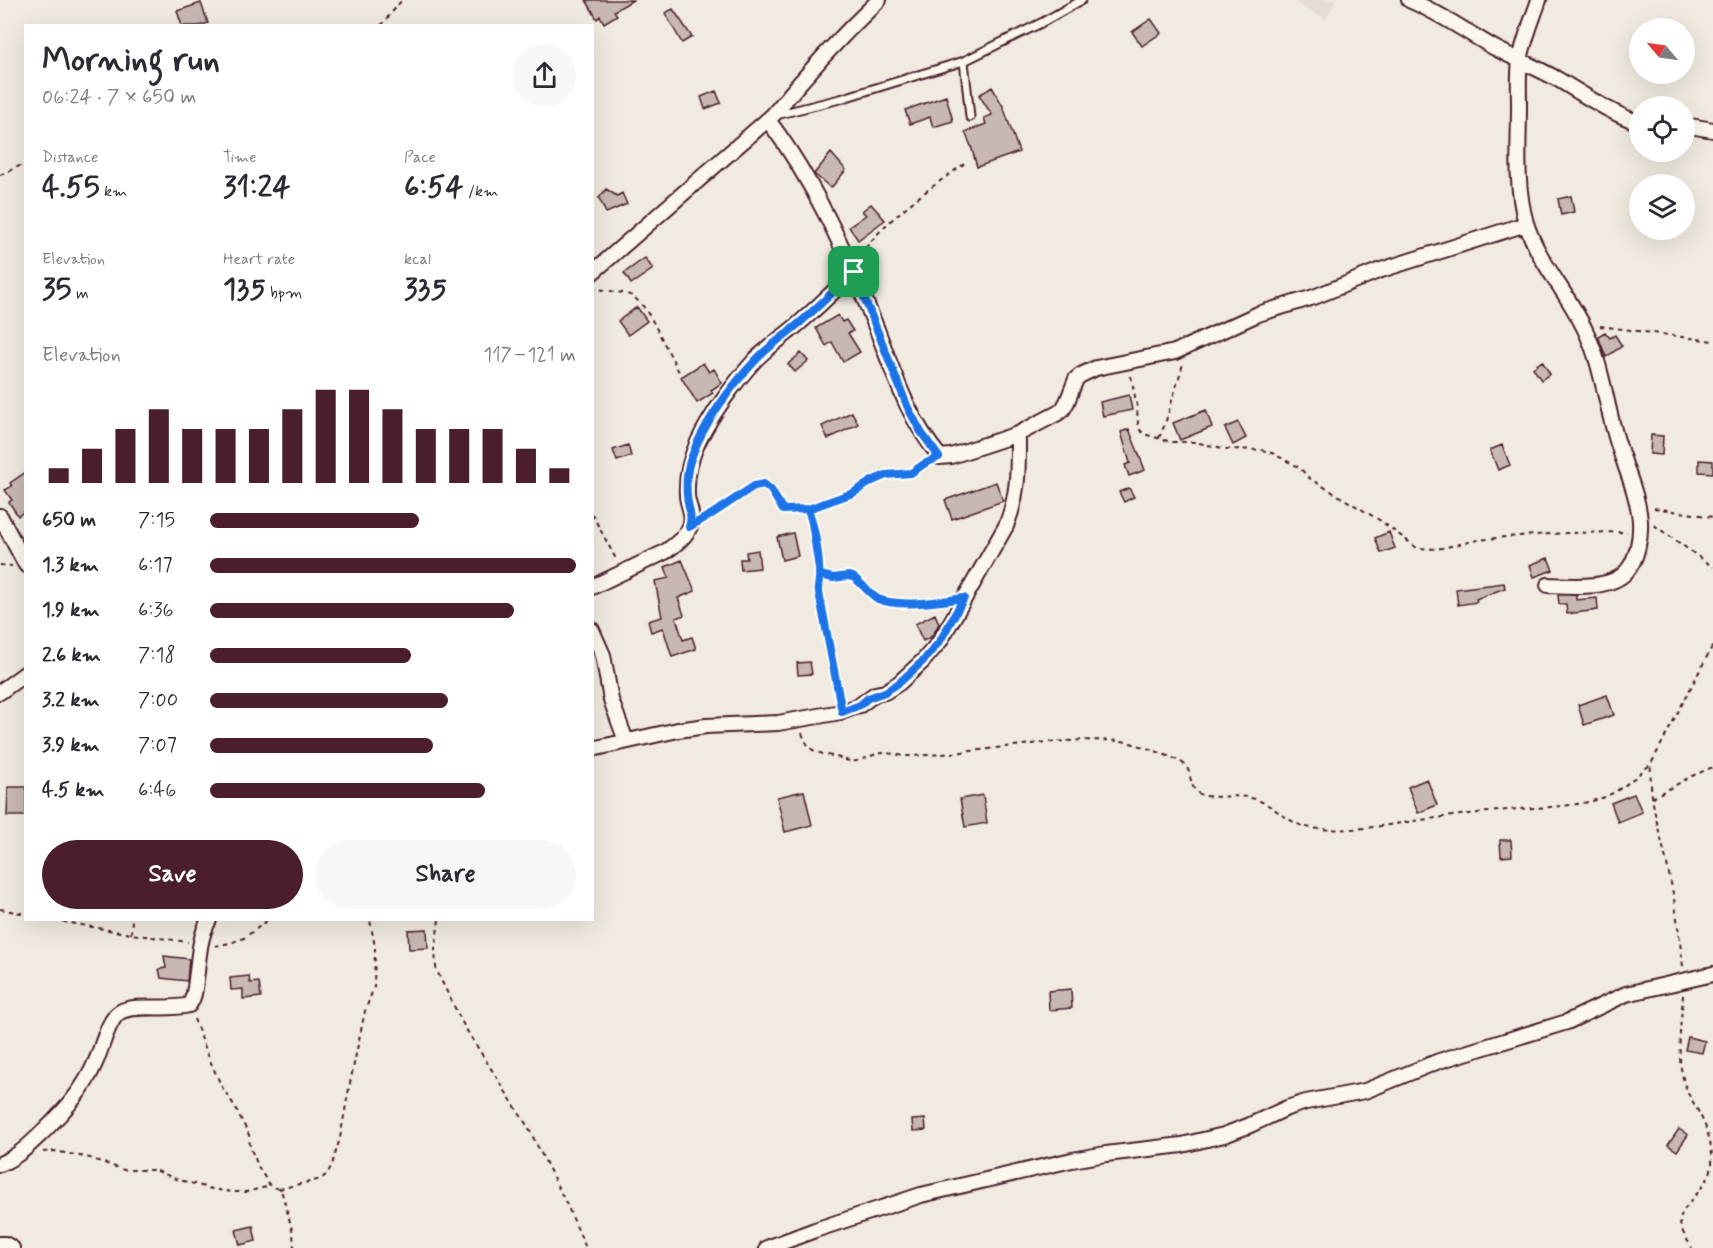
<!DOCTYPE html>
<html lang="en">
<head>
<meta charset="utf-8">
<style>
	body { margin:0; font-family:Mynerve,sans-serif; background:#f7f7f7; color:#2b2b33; height:100vh; display:flex; flex-direction:column; font-size:22px; white-space:nowrap }
	* { box-sizing:border-box; margin:0 }
	p { font-size:20px; color:#7c7c81 }
	.icon { flex:none; width:33px; height:33px; fill:none; stroke:currentColor; stroke-width:2; stroke-linecap:round; stroke-linejoin:round }
	.map { position:relative; flex:1; overflow:hidden }
	.sheet { position:absolute; left:24px; top:24px; width:570px; height:897px; display:flex; flex-direction:column; background:#fff; border-radius:0px; box-shadow:0 6px 24px #0002 }
	.sheet>* { flex:none }
	.needle { width:39px; rotate:299deg }
	.buttons { position:absolute; left:1629px; top:18px; display:grid; gap:12px }
	.buttons a { display:grid; place-items:center; width:66px; height:66px; border-radius:50%; background:#fff; box-shadow:0 6px 24px #0002; font-size:30px }
	.pin { position:absolute; display:grid; place-items:center; width:51px; height:51px; color:#fff; margin:-26px; border-radius:12px; box-shadow:0 3px 9px #0006 }
	.round { display:grid; place-items:center; flex:none; width:63px; height:63px; border-radius:32px; background:#f7f7f7 }
	.overview { display:flex; align-items:center; justify-content:space-between; height:102px; padding:0 18px }
	h1 { font-size:33px; font-weight:700; line-height:45px }
	.stats { display:grid; grid-template-columns:repeat(3,1fr); gap:9px; height:102px; padding:6px 18px }
	.stats div { display:grid; align-content:center }
	.stats b { font-size:30px; font-weight:700 }
	.stats small { font-size:16px; font-weight:400 }
	.stats p { font-size:16px }
	.chart { height:168px; padding:12px 18px }
	.chart p { display:flex; justify-content:space-between }
	.chart svg { width:100%; height:108px; margin-top:6px; stroke:#4a1f2b; stroke-width:6 }
	.cta { display:flex; gap:12px; margin-top:auto; padding:12px 18px }
	.cta a { flex:1; height:69px; border-radius:36px; background:#4a1f2b; color:#fff; font-size:24px; font-weight:700; line-height:69px; text-align:center }
	.cta a+a { background:#f7f7f7; color:#2b2b33 }
	ul { padding:0 18px; list-style:none; font-size:20px }
	li { display:grid; grid-template-columns:96px 72px 1fr; align-items:center; height:45px }
	li i { height:15px; border-radius:8px; background:#4a1f2b }
	.map>svg:first-child { display:block }
	.built { fill:#e4dbd2 }
	.building { fill:#c8b8b3; stroke:#4a1f2b; stroke-width:1.5 }
	.lines { fill:none; stroke-linecap:round; stroke-linejoin:round }
	.lane-casing { stroke:#4a1f2b; stroke-width:11 }
	.street-casing { stroke:#4a1f2b; stroke-width:18 }
	.path { stroke:#4a1f2b; stroke-width:2; stroke-dasharray:4.5 4.5; stroke-linecap:butt }
	.lane { stroke:#fbf7ec; stroke-width:7 }
	.street { stroke:#fbf7ec; stroke-width:14 }
	.route-casing { stroke:#fff; stroke-width:12 }
	.route { stroke:#1a73e8; stroke-width:8 }
</style>
</head>
<body>
<div class="map">
<svg width="1713" height="1248" viewBox="0 0 1713 1248">
	<rect width="100%" height="100%" fill="#f0eae0"/>
	<filter id="ink" filterUnits="userSpaceOnUse"><feTurbulence type="fractalNoise" baseFrequency=".0167" numOctaves="2"/><feDisplacementMap in="SourceGraphic" scale="12" xChannelSelector="R" yChannelSelector="G"/><feConvolveMatrix kernelMatrix="1 2 1 2 8 2 1 2 1" color-interpolation-filters="sRGB"/></filter>
	<g filter="url(#ink)">
		<path class="built" d="M 1291,0 L 1336,0 L 1326,19 Z"/>
		<path class="building" d="M 586,0 L 633,0 L 614,11 L 617,15 L 604,23 L 600,16 L 597,19 Z
			M 201,3 L 208,23 L 199,26 L 182,26 L 177,11 Z
			M 673,9 L 692,37 L 682,43 L 665,13 Z
			M 1151,19 L 1161,33 L 1142,46 L 1132,32 Z
			M 992,87 L 1003,106 L 1019,152 L 977,167 L 971,146 L 965,132 L 986,124 L 984,118 L 992,115 L 979,95 Z
			M 716,91 L 721,103 L 705,109 L 701,97 Z
			M 946,96 L 953,121 L 933,127 L 930,117 L 910,124 L 905,110 Z
			M 831,153 L 846,170 L 831,188 L 814,174 Z
			M 606,189 L 617,196 L 622,193 L 627,204 L 606,213 L 599,198 Z
			M 1571,196 L 1574,212 L 1561,215 L 1558,199 Z
			M 871,204 L 885,220 L 858,240 L 849,227 L 866,215 L 862,211 Z
			M 645,258 L 653,269 L 631,284 L 624,273 Z
			M 637,307 L 647,321 L 628,335 L 618,321 Z
			M 838,315 L 842,322 L 846,320 L 853,331 L 848,333 L 860,352 L 843,362 L 832,342 L 826,346 L 816,328 Z
			M 1605,332 L 1610,338 L 1615,335 L 1622,346 L 1606,357 L 1598,336 Z
			M 801,353 L 808,361 L 795,372 L 788,364 Z
			M 1542,361 L 1550,374 L 1541,380 L 1533,368 Z
			M 703,363 L 709,372 L 714,369 L 722,383 L 711,390 L 713,393 L 697,403 L 681,377 Z
			M 1129,395 L 1132,410 L 1103,416 L 1100,402 Z
			M 1206,410 L 1212,427 L 1180,440 L 1173,423 Z
			M 852,412 L 858,424 L 828,439 L 822,426 Z
			M 1238,422 L 1246,438 L 1233,445 L 1225,428 Z
			M 1129,429 L 1145,470 L 1129,476 L 1125,465 L 1130,463 L 1121,432 Z
			M 1651,435 L 1663,436 L 1662,455 L 1650,454 Z
			M 628,445 L 631,456 L 617,461 L 613,450 Z
			M 1502,445 L 1510,465 L 1498,470 L 1490,450 Z
			M 1699,460 L 1713,461 L 1713,473 L 1699,472 Z
			M 26,472 L 26,510 L 18,516 L 9,502 L 12,500 L 5,490 L 12,486 L 10,483 Z
			M 996,482 L 1003,501 L 952,519 L 945,500 Z
			M 1129,488 L 1134,497 L 1124,502 L 1119,492 Z
			M 1389,532 L 1395,548 L 1381,553 L 1375,538 Z
			M 793,533 L 798,556 L 782,560 L 777,537 Z
			M 758,550 L 760,568 L 741,570 L 740,559 L 747,559 L 746,552 Z
			M 1548,558 L 1553,570 L 1534,577 L 1530,565 Z
			M 682,560 L 695,591 L 678,598 L 684,615 L 676,618 L 683,640 L 692,637 L 696,649 L 672,657 L 663,628 L 651,632 L 648,621 L 662,617 L 655,581 L 669,578 L 665,567 Z
			M 1504,583 L 1505,588 L 1476,599 L 1477,602 L 1458,605 L 1456,589 Z
			M 1558,595 L 1576,595 L 1576,600 L 1597,598 L 1598,610 L 1567,614 L 1566,604 L 1559,604 Z
			M 935,614 L 939,624 L 931,637 L 923,641 L 915,624 Z
			M 810,662 L 812,674 L 798,675 L 797,663 Z
			M 1607,695 L 1614,715 L 1584,725 L 1578,705 Z
			M 1427,779 L 1437,805 L 1418,813 L 1408,787 Z
			M 8,787 L 26,787 L 26,816 L 7,816 Z
			M 804,791 L 812,825 L 785,832 L 777,797 Z
			M 1634,794 L 1642,812 L 1618,822 L 1611,803 Z
			M 983,795 L 987,823 L 965,827 L 960,799 Z
			M 1500,840 L 1511,840 L 1512,856 L 1501,857 Z
			M 427,929 L 428,948 L 409,949 L 408,930 Z
			M 164,956 L 189,959 L 187,981 L 161,978 L 159,969 L 166,968 Z
			M 249,976 L 250,983 L 259,982 L 261,997 L 243,999 L 243,989 L 231,990 L 230,978 Z
			M 1071,989 L 1072,1008 L 1049,1010 L 1048,991 Z
			M 1688,1037 L 1705,1041 L 1702,1053 L 1685,1050 Z
			M 925,1119 L 926,1130 L 913,1131 L 912,1120 Z
			M 1679,1129 L 1688,1135 L 1677,1151 L 1668,1145 Z
			M 253,1226 L 256,1241 L 240,1245 L 236,1230 Z"/>
		<g class="lines">
			<defs>
				<path id="lane" d="M 964,61 L 970,117
					M 776,115 L 840,99 L 964,61 L 1041,23 L 1082,0"/>
				<path id="street" d="M 1409,0 C 1440,13 1465,31 1493,47 C 1515,59 1538,68 1559,80 C 1586,96 1610,113 1640,123
					M 1539,0 C 1533,18 1523,42 1520,61 C 1518,75 1519,91 1519,106 C 1519,145 1515,185 1526,223 C 1539,264 1570,295 1587,334 C 1601,364 1605,398 1614,430 C 1621,459 1638,492 1640,521 C 1641,538 1637,560 1626,572 C 1610,590 1570,586 1548,585
					M 768,120 C 814,181 845,251 874,322 C 893,370 906,416 940,457 L 951,456 L 1018,434 L 1058,413 L 1063,409 L 1067,402 L 1076,379 L 1081,375 L 1096,368 L 1175,352 L 1258,314 L 1314,297 L 1378,271 L 1526,224
					M 1684,125 L 1713,130
					M 592,273 L 773,115 C 806,74 841,36 879,0
					M 0,516 L 26,565
					M 592,587 L 665,552 C 678,543 695,530 691,513 C 690,507 687,501 687,495 C 686,476 690,459 698,442 C 711,415 734,383 755,360 C 770,345 788,334 804,319 C 821,304 837,288 854,272
					M 592,630 L 603,655 L 611,700 L 626,741
					M 0,692 L 26,673
					M 592,749 L 678,730 L 706,726 L 778,723 L 841,712 L 860,705 L 875,694 L 885,692 L 899,683 L 923,661 L 940,641 L 1006,526 C 1019,494 1018,468 1018,434
					M 0,1164 C 18,1157 30,1144 44,1131 C 65,1110 84,1090 96,1061 C 102,1048 108,1019 120,1012 C 135,1003 169,1011 189,1005 C 196,996 195,983 197,972 C 199,954 200,936 209,920
					M 0,1244 L 5,1244 L 12,1248
					M 767,1248 L 815,1230 L 921,1195 L 1072,1160 L 1106,1154 L 1182,1145 L 1224,1135 L 1248,1126 L 1287,1108 L 1306,1102 L 1365,1091 L 1439,1061 L 1567,1022 L 1626,994 L 1713,974"/>
			</defs>
			<use href="#lane" class="lane-casing"/>
			<use href="#street" class="street-casing"/>
			<path class="path" d="M 381,26 L 402,0
				M 0,175 L 26,163
				M 860,255 C 888,217 926,191 964,164
				M 592,288 L 623,293 L 633,296 L 643,306 L 651,318 L 679,372
				M 1600,326 L 1713,341
				M 1131,376 L 1137,407 L 1138,424 L 1140,430 L 1144,434 L 1171,442 L 1194,442 L 1227,449 L 1262,450 L 1272,453 L 1300,468 L 1309,478 L 1381,521 L 1417,548 L 1437,549 L 1478,540 L 1505,537 L 1566,533 L 1627,532
				M 1159,438 L 1165,424 L 1183,364
				M 1654,508 L 1713,517
				M 808,509 L 853,493 L 872,481 L 886,475 L 911,473 L 926,463
				M 592,514 L 616,559
				M 705,518 L 731,500 L 760,484 C 773,487 775,500 783,510 L 808,509 L 812,523 L 820,575 L 818,587 L 828,645 L 840,697
				M 1654,525 L 1713,567
				M 0,565 L 12,566
				M 821,575 L 833,578 L 847,576 L 853,577 C 862,583 869,595 879,599 C 898,607 926,602 947,600
				M 802,733 C 809,752 815,752 832,756 C 838,757 844,760 850,761 C 862,763 873,752 885,753 C 892,753 900,756 907,756 C 979,754 1050,736 1121,741 C 1131,742 1179,758 1185,765 C 1193,774 1188,790 1202,795 C 1213,799 1237,794 1251,798 C 1274,803 1287,825 1312,828 C 1348,833 1386,825 1421,820 C 1450,816 1479,813 1507,810 C 1537,807 1574,808 1602,798 C 1621,791 1636,776 1651,764
				M 1652,798 L 1692,776 L 1713,767
				M 0,909 L 26,914
				M 54,920 L 131,934 L 188,942
				M 439,920 L 435,949 L 436,968 L 441,980 L 464,1026 L 528,1127 L 567,1205 L 586,1248
				M 131,934 L 132,920
				M 215,946 L 230,943 L 244,938 L 268,920
				M 1683,966 C 1679,935 1676,904 1669,874 C 1662,837 1648,802 1651,764 L 1713,645
				M 1683,995 C 1681,1024 1676,1054 1684,1082 C 1687,1094 1693,1101 1698,1111 C 1707,1127 1713,1146 1712,1164 C 1711,1187 1678,1207 1680,1223 C 1681,1231 1688,1241 1692,1248
				M 194,1019 L 211,1063 L 222,1087 L 234,1105 L 249,1135 L 250,1147 L 259,1168 L 270,1186 L 279,1189 L 282,1193 L 293,1233 L 294,1248
				M 43,1152 L 55,1151 L 90,1158 L 124,1170 L 155,1170 L 176,1179 L 212,1189 L 232,1192 L 246,1192 L 270,1186
				M 279,1189 L 321,1179 L 327,1174 L 332,1165 L 340,1138 L 350,1083 L 365,1011 L 374,987 L 375,947 L 370,920"/>
			<use href="#lane" class="lane"/>
			<use href="#street" class="street"/>
		</g>
	</g>
	<g class="lines" filter="url(#ink)">
		<defs>
			<path id="route" d="M 854,272 L 908,408 L 921,432 L 939,457 L 924,464 L 911,473 L 886,475 L 872,481 L 853,493 L 808,509 C 815,528 822,567 818,587 L 842,712 L 860,705 L 868,698 L 885,692 L 899,683 L 923,661 L 940,641 L 964,598 C 942,601 899,608 878,599 C 869,594 862,583 853,577 L 848,576 L 833,578 L 820,575 L 812,523 L 808,509 L 783,510 L 771,490 L 764,484 L 754,486 L 712,514 L 689,527 C 693,515 688,508 687,496 C 686,483 687,467 692,456 C 703,424 732,385 755,361 C 769,345 788,334 804,319 C 821,304 837,288 854,272"/>
		</defs>
		<use href="#route" class="route-casing"/>
		<use href="#route" class="route"/>
	</g>
</svg>
<div class="buttons">
<a><svg class="needle" viewBox="-14 -14 28 28"><path d="M0-13l5 13h-10z" fill="#e53935"/><path d="M0 13l5-13h-10z" fill="#7c7c81"/></svg></a>
<a><svg class="icon" aria-label="locate" viewBox="0 0 24 24"><circle cx="12" cy="12" r="6"/><path d="M12 2v4M12 18v4M2 12h4M18 12h4"/></svg></a>
<a><svg class="icon" aria-label="layers" viewBox="0 0 24 24"><path d="M12 4l9 5-9 5-9-5zM3 14l9 5 9-5"/></svg></a>
</div>
<div class="pin" style="left:854px;top:272px;background:#1e9e55"><svg class="icon" aria-label="arrive" viewBox="0 0 24 24"><path d="M6 21V4h12l-3 4 3 4H6"/></svg></div>
<section class="sheet">
<div class="overview"><div><h1>Morning run</h1><p>06:24 · 7 × 650 m</p></div><a class="round"><svg class="icon" aria-label="share" viewBox="0 0 24 24"><path d="M12 15V3M7 8l5-5 5 5M5 13v7h14v-7"/></svg></a></div>
<div class="stats">
<div><p>Distance</p><b>4.55<small> km</small></b></div>
<div><p>Time</p><b>31:24</b></div>
<div><p>Pace</p><b>6:54<small> /km</small></b></div>
</div>
<div class="stats">
<div><p>Elevation</p><b>35<small> m</small></b></div>
<div><p>Heart rate</p><b>135<small> bpm</small></b></div>
<div><p>kcal</p><b>335</b></div>
</div>
<div class="chart"><p><span>Elevation</span>117–121 m</p>
<svg viewBox="0 0 160 44" preserveAspectRatio="none"><path d="M5 44V38M15 44V30M25 44V22M35 44V14M45 44V22M55 44V22M65 44V22M75 44V14M85 44V6M95 44V6M105 44V14M115 44V22M125 44V22M135 44V22M145 44V30M155 44V38"/></svg>
</div>
<ul>
<li><b>650 m</b>7:15<i style="width:57%"></i></li>
<li><b>1.3 km</b>6:17<i style="width:100%"></i></li>
<li><b>1.9 km</b>6:36<i style="width:83%"></i></li>
<li><b>2.6 km</b>7:18<i style="width:55%"></i></li>
<li><b>3.2 km</b>7:00<i style="width:65%"></i></li>
<li><b>3.9 km</b>7:07<i style="width:61%"></i></li>
<li><b>4.5 km</b>6:46<i style="width:75%"></i></li>
</ul>
<div class="cta"><a>Save</a><a>Share</a></div>
</section>
</div>
</body>
</html>
